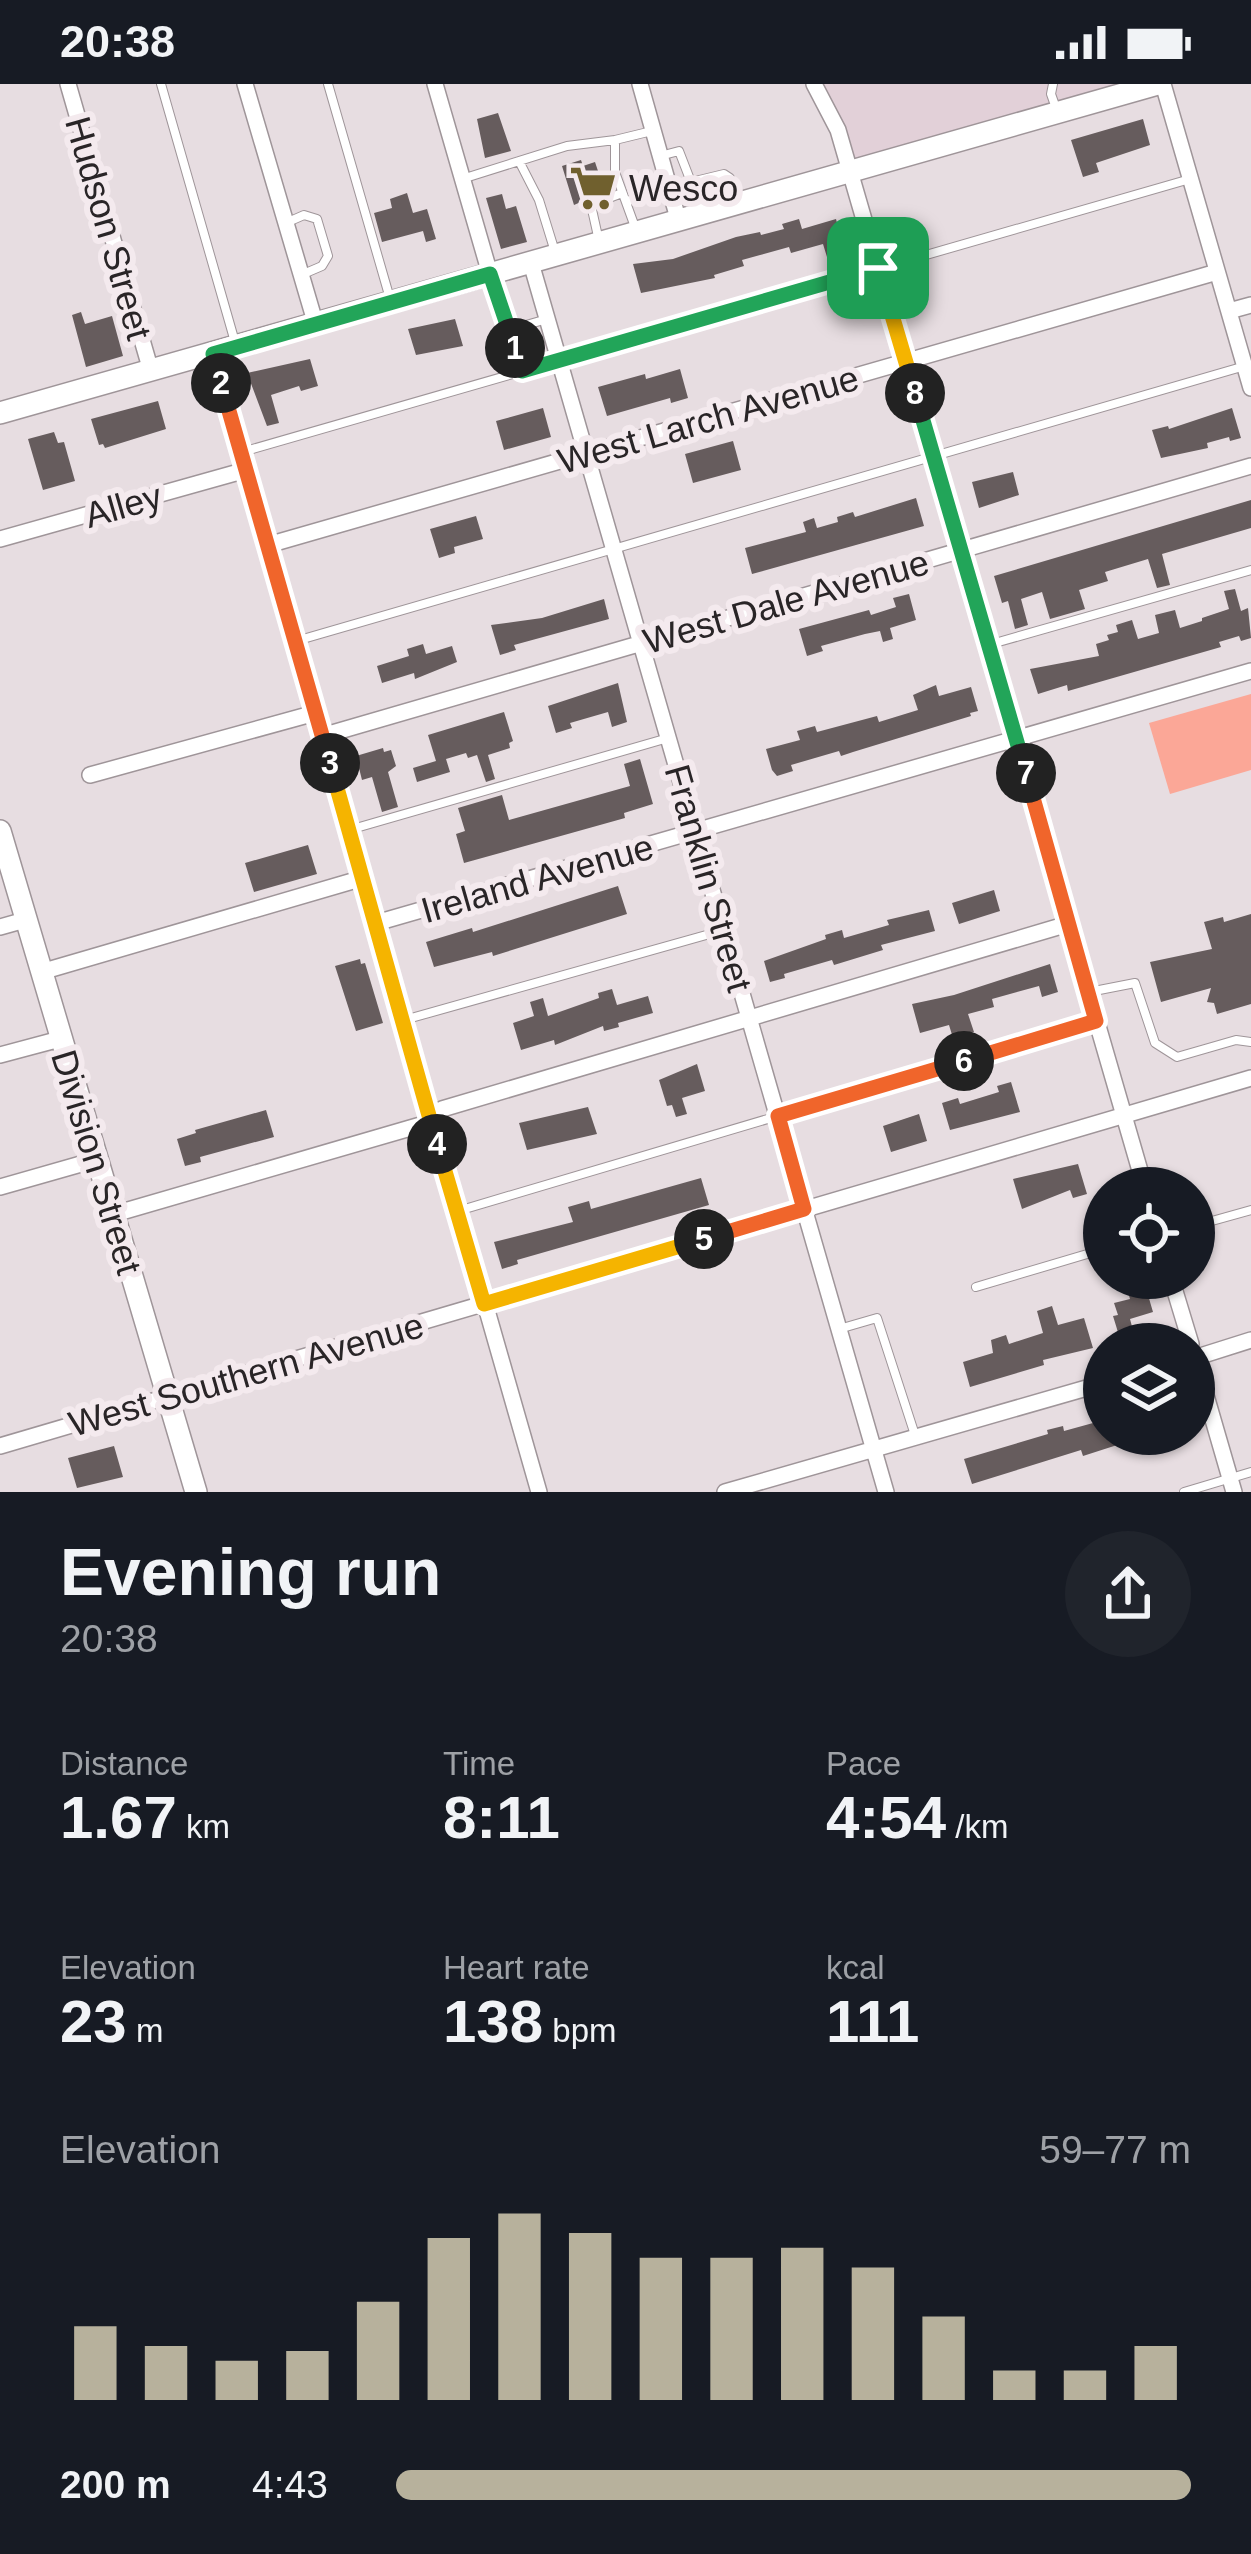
<!DOCTYPE html>
<html lang="en">
<head>
<meta charset="utf-8">
<style>
	body { margin:0; font-family:Arial,sans-serif; background:#20242c; color:#f1f3f6; height:100vh; display:flex; flex-direction:column; font-size:45px; white-space:nowrap }
	* { box-sizing:border-box; margin:0 }
	p { font-size:39px; color:#9ea1a6 }
	.icon { flex:none; width:66px; height:66px; fill:none; stroke:currentColor; stroke-width:2; stroke-linecap:round; stroke-linejoin:round }
	.map { position:relative; height:1408px; overflow:hidden }
	.sheet { display:flex; flex-direction:column; background:#171b24; flex:1 }
	.sheet>* { flex:none }
	.tools { position:absolute; left:1083px; top:1083px; display:grid; gap:24px }
	.tools a { display:grid; place-items:center; width:132px; height:132px; border-radius:50%; background:#171b24; box-shadow:0 3px 9px #0004; font-size:60px }
	.pin { position:absolute; display:grid; place-items:center; width:102px; height:102px; color:#fff; margin:-51px; border-radius:24px; box-shadow:0 6px 18px #0006 }
	.km { position:absolute; width:60px; height:60px; margin:-30px; border-radius:50%; background:#222; color:#fff; font-size:33px; line-height:60px; text-align:center }
	.round { display:grid; place-items:center; flex:none; width:126px; height:126px; border-radius:63px; background:#20242c }
	.headline { display:flex; align-items:center; justify-content:space-between; height:204px; padding:0 60px }
	h1 { font-size:66px; font-weight:600; line-height:90px }
	.metrics { display:grid; grid-template-columns:repeat(3,1fr); gap:18px; height:204px; padding:12px 60px }
	.metrics div { display:grid; align-content:center }
	.metrics b { font-size:60px; font-weight:600 }
	.metrics small { font-size:33px; font-weight:400 }
	.metrics p { font-size:33px }
	.chart { height:336px; padding:24px 60px }
	.chart p { display:flex; justify-content:space-between }
	.chart svg { width:100%; height:216px; margin-top:12px; stroke:#b7b19c; stroke-width:6 }
	ul { padding:0 60px; list-style:none; font-size:39px }
	li { display:grid; grid-template-columns:192px 144px 1fr; align-items:center; height:90px }
	li i { height:30px; border-radius:15px; background:#b7b19c }
	.status { display:flex; justify-content:space-between; align-items:center; height:84px; padding:0 60px; background:#171b24; direction:ltr }
	.status svg { height:33px; fill:currentColor }
	.map>svg:first-child { display:block }
	.built { fill:#e2d0d8 }
	.green { fill:#fba797 }
	.building { fill:#665c5d }
	.lines { fill:none; stroke-linecap:round; stroke-linejoin:round }
	.lane-casing { stroke:#9f9599; stroke-width:10 }
	.street-casing { stroke:#9f9599; stroke-width:18 }
	.secondary-casing { stroke:#9f9599; stroke-width:24 }
	.lane { stroke:#fff; stroke-width:8 }
	.street { stroke:#fff; stroke-width:15 }
	.secondary { stroke:#fff; stroke-width:21 }
	.split-1-casing { stroke:#fff; stroke-width:24 }
	.split-2-casing { stroke:#fff; stroke-width:24 }
	.split-3-casing { stroke:#fff; stroke-width:24 }
	.split-4-casing { stroke:#fff; stroke-width:24 }
	.split-5-casing { stroke:#fff; stroke-width:24 }
	.split-6-casing { stroke:#fff; stroke-width:24 }
	.split-7-casing { stroke:#fff; stroke-width:24 }
	.split-8-casing { stroke:#fff; stroke-width:24 }
	.split-9-casing { stroke:#fff; stroke-width:24 }
	.split-1 { stroke:#22a559; stroke-width:15 }
	.split-2 { stroke:#22a559; stroke-width:15 }
	.split-3 { stroke:#f0652b; stroke-width:15 }
	.split-4 { stroke:#f5b400; stroke-width:15 }
	.split-5 { stroke:#f5b400; stroke-width:15 }
	.split-6 { stroke:#f0652b; stroke-width:15 }
	.split-7 { stroke:#f0652b; stroke-width:15 }
	.split-8 { stroke:#22a559; stroke-width:15 }
	.split-9 { stroke:#f5b400; stroke-width:15 }
	.labels { text-anchor:middle; stroke-width:12; stroke-linejoin:round; paint-order:stroke }
	.poi-label { font-size:36px; fill:#292527; stroke:#f4eaee; text-anchor:start }
	.street-label { font-size:36px; fill:#292527; stroke:#f4eaee }
</style>
</head>
<body>
<div class="status"><b>20:38</b><svg viewBox="0 0 49 12"><path d="M0 12V9h3v3zM5 12V6h3v6zM10 12V3h3v9zM15 12V0h3v12zM26 1h20v11H26zM47 4h2v5h-2z"/></svg></div>
<div class="map">
<svg width="1251" height="1408" viewBox="0 0 1251 1408">
	<rect width="100%" height="100%" fill="#e7dde1"/>
	<path class="built" d="M 814,0 L 1158,0 L 850,88 Z"/>
	<path class="green" d="M 1251,610 L 1251,686 L 1170,710 L 1149,639 Z"/>
	<path class="building" d="M 498,29 L 511,67 L 485,74 L 477,35 Z
		M 1143,35 L 1150,61 L 1096,79 L 1099,88 L 1083,93 L 1071,56 Z
		M 581,76 L 583,82 L 595,78 L 599,90 L 607,88 L 612,104 L 574,121 L 562,82 Z
		M 407,109 L 413,129 L 427,125 L 436,155 L 426,158 L 423,147 L 382,158 L 374,129 L 392,124 L 390,115 Z
		M 502,110 L 506,125 L 516,122 L 527,158 L 501,165 L 486,114 Z
		M 799,135 L 802,145 L 836,135 L 845,168 L 827,173 L 823,160 L 791,169 L 789,163 L 742,176 L 744,182 L 714,191 L 715,194 L 641,209 L 633,180 L 673,175 L 736,153 L 760,148 L 761,151 L 784,145 L 782,140 Z
		M 81,228 L 85,240 L 112,232 L 123,272 L 86,283 L 72,231 Z
		M 455,235 L 463,262 L 416,271 L 408,245 Z
		M 310,275 L 318,302 L 301,307 L 299,302 L 271,311 L 279,339 L 267,342 L 247,289 Z
		M 680,285 L 688,314 L 671,319 L 670,314 L 607,332 L 598,303 L 645,290 L 646,295 Z
		M 158,317 L 166,345 L 105,364 L 103,360 L 99,361 L 91,335 Z
		M 543,324 L 551,353 L 504,366 L 496,337 Z
		M 1232,324 L 1241,354 L 1230,357 L 1229,353 L 1207,359 L 1208,364 L 1161,374 L 1152,346 L 1168,342 L 1169,345 Z
		M 54,348 L 58,359 L 64,358 L 75,397 L 43,406 L 28,355 Z
		M 733,357 L 741,386 L 693,399 L 685,370 Z
		M 1013,388 L 1019,411 L 979,424 L 972,398 Z
		M 916,414 L 924,442 L 752,490 L 745,464 L 806,448 L 803,438 L 814,434 L 817,444 L 838,438 L 837,433 L 853,428 L 855,433 Z
		M 1251,416 L 1251,444 L 1162,470 L 1170,501 L 1157,504 L 1148,475 L 1105,488 L 1108,497 L 1079,506 L 1085,525 L 1050,535 L 1042,508 L 1021,515 L 1028,541 L 1015,545 L 1008,517 L 1002,519 L 994,492 Z
		M 476,432 L 483,455 L 454,463 L 455,469 L 439,474 L 430,445 Z
		M 1235,505 L 1241,527 L 1248,524 L 1251,554 L 1241,557 L 1239,552 L 1219,558 L 1221,563 L 1068,607 L 1067,601 L 1038,610 L 1030,585 L 1099,572 L 1096,560 L 1109,556 L 1107,551 L 1118,548 L 1116,541 L 1132,536 L 1138,555 L 1159,549 L 1155,531 L 1175,526 L 1180,544 L 1202,537 L 1202,534 L 1229,525 L 1224,507 Z
		M 909,510 L 916,536 L 890,544 L 893,555 L 883,558 L 880,547 L 865,550 L 821,562 L 823,567 L 807,572 L 799,545 L 869,526 L 871,531 L 896,523 L 893,514 Z
		M 604,515 L 609,535 L 514,561 L 516,566 L 500,571 L 491,541 L 542,534 Z
		M 423,560 L 426,570 L 452,562 L 457,578 L 415,595 L 414,589 L 382,599 L 377,582 L 409,572 L 407,565 Z
		M 618,599 L 627,638 L 612,643 L 608,628 L 570,639 L 572,644 L 556,649 L 548,622 Z
		M 936,601 L 939,612 L 971,603 L 978,627 L 970,629 L 971,632 L 853,668 L 841,672 L 839,667 L 791,681 L 793,687 L 777,692 L 772,686 L 766,665 L 800,656 L 797,647 L 815,642 L 817,648 L 877,632 L 879,638 L 918,626 L 913,611 Z
		M 504,628 L 513,657 L 509,659 L 510,664 L 488,671 L 495,695 L 486,698 L 477,671 L 468,674 L 466,669 L 446,675 L 450,688 L 417,698 L 413,684 L 436,677 L 428,651 Z
		M 383,664 L 384,668 L 391,666 L 396,682 L 388,688 L 398,723 L 382,728 L 372,693 L 362,696 L 356,672 Z
		M 640,675 L 653,720 L 624,729 L 625,734 L 464,779 L 456,750 L 465,747 L 458,724 L 502,711 L 509,736 L 630,702 L 624,680 Z
		M 308,761 L 317,790 L 254,808 L 245,779 Z
		M 618,802 L 627,830 L 493,872 L 492,868 L 434,883 L 426,858 L 472,844 L 473,848 Z
		M 994,806 L 1000,827 L 959,840 L 952,819 Z
		M 929,826 L 935,847 L 881,861 L 883,866 L 834,881 L 832,876 L 784,890 L 785,894 L 770,898 L 764,877 L 826,855 L 825,851 L 842,846 L 844,854 L 889,841 L 887,836 Z
		M 1251,830 L 1251,920 L 1217,930 L 1214,919 L 1207,918 L 1211,904 L 1161,918 L 1150,878 L 1212,865 L 1204,838 L 1223,833 L 1224,838 Z
		M 360,875 L 361,880 L 365,879 L 383,939 L 356,947 L 335,882 Z
		M 1050,880 L 1058,908 L 1042,913 L 1039,902 L 992,915 L 994,923 L 968,930 L 974,948 L 953,954 L 949,941 L 920,949 L 912,920 L 954,911 Z
		M 612,905 L 617,921 L 648,912 L 653,929 L 618,939 L 619,943 L 604,947 L 603,942 L 555,961 L 554,956 L 521,966 L 513,939 L 534,932 L 530,918 L 543,914 L 548,932 L 599,914 L 598,909 Z
		M 697,980 L 705,1007 L 682,1014 L 687,1030 L 676,1033 L 672,1021 L 667,1022 L 659,996 Z
		M 1011,998 L 1020,1028 L 950,1046 L 942,1019 L 958,1014 L 960,1020 L 999,1008 L 997,1002 Z
		M 588,1023 L 597,1050 L 527,1066 L 519,1039 Z
		M 266,1026 L 274,1053 L 200,1073 L 201,1078 L 185,1082 L 177,1055 L 196,1049 L 195,1046 Z
		M 919,1030 L 927,1057 L 891,1068 L 883,1042 Z
		M 1078,1080 L 1087,1110 L 1073,1114 L 1070,1106 L 1022,1125 L 1013,1095 Z
		M 701,1094 L 709,1121 L 517,1176 L 518,1180 L 502,1185 L 494,1158 L 573,1138 L 568,1123 L 589,1117 L 591,1125 Z
		M 1124,1194 L 1143,1194 L 1153,1228 L 1130,1235 L 1135,1254 L 1121,1258 L 1113,1232 L 1118,1231 L 1114,1219 L 1130,1215 Z
		M 1052,1222 L 1058,1241 L 1084,1234 L 1093,1264 L 1043,1276 L 1044,1281 L 970,1303 L 963,1278 L 993,1269 L 991,1256 L 1006,1251 L 1009,1260 L 1043,1249 L 1037,1227 Z
		M 1104,1336 L 1104,1350 L 1142,1353 L 1083,1372 L 1081,1366 L 972,1400 L 964,1375 L 1048,1350 L 1047,1346 L 1063,1342 L 1064,1347 Z
		M 114,1362 L 123,1393 L 77,1404 L 68,1374 Z"/>
	<g class="lines">
		<defs>
			<path id="lane" d="M 161,0 L 235,258
				M 328,0 L 391,218
				M 1053,0 L 1051,10 L 1057,27
				M 660,72 L 679,67 L 691,98 L 671,103
				M 519,77 L 539,116 L 556,171
				M 462,95 L 567,62 L 615,56
				M 691,98 L 724,90 L 730,94 L 738,119
				M 626,118 L 666,98
				M 288,138 L 304,131 L 317,135 L 328,172 L 322,182 L 301,191
				M 635,143 L 615,88 L 615,56 L 652,47
				M 599,157 L 591,121 L 622,109
				M 490,192 L 522,287
				M 509,246 L 547,235
				M 242,368 L 1190,95
				M 296,557 L 1245,282
				M 988,561 L 1251,486
				M 349,746 L 668,654
				M 1089,908 L 1135,899 L 1155,959 L 1177,973 L 1236,956 L 1251,958
				M 404,936 L 724,846
				M 458,1127 L 1094,938
				M 1194,1142 L 1251,1126
				M 976,1203 L 1104,1165
				M 839,1245 L 877,1234 L 915,1351
				M 1184,1408 L 1251,1388"/>
			<path id="street" d="M 68,0 L 151,287
				M 245,0 L 316,241
				M 435,0 L 490,190
				M 640,0 L 679,138
				M 814,0 L 838,46 L 1145,1104
				M 1163,0 L 1251,304
				M 531,179 L 886,1408
				M 1229,227 L 1251,221
				M 213,270 L 539,1408
				M 0,455 L 246,386
				M 268,461 L 1217,188
				M 322,652 L 1251,382
				M 90,691 L 315,629
				M 376,839 L 1251,587
				M 0,843 L 25,836
				M 41,888 L 363,794
				M 0,971 L 60,955
				M 0,1103 L 95,1076
				M 111,1131 L 431,1038 L 442,1025 L 1068,840
				M 1171,1194 L 1191,1260
				M 1194,1270 L 1234,1408
				M 1194,1274 L 1251,1256
				M 0,1362 L 1251,994
				M 725,1408 L 1104,1299"/>
			<path id="secondary" d="M 0,329 L 1158,0
				M 0,747 L 196,1408"/>
		</defs>
		<use href="#lane" class="lane-casing"/>
		<use href="#street" class="street-casing"/>
		<use href="#secondary" class="secondary-casing"/>
		<use href="#lane" class="lane"/>
		<use href="#street" class="street"/>
		<use href="#secondary" class="secondary"/>
	</g>
	<g class="lines">
		<defs>
			<path id="split-1" d="M 515,264 L 522,287 L 878,184"/>
			<path id="split-2" d="M 221,299 L 213,270 L 490,190 L 515,264"/>
			<path id="split-3" d="M 221,299 L 330,679"/>
			<path id="split-4" d="M 330,679 L 437,1060"/>
			<path id="split-5" d="M 437,1060 L 484,1220 L 704,1155"/>
			<path id="split-6" d="M 704,1155 L 804,1125 L 778,1032 L 964,977"/>
			<path id="split-7" d="M 964,977 L 1096,937 L 1026,689"/>
			<path id="split-8" d="M 915,309 L 1026,689"/>
			<path id="split-9" d="M 878,184 L 915,309"/>
		</defs>
		<use href="#split-1" class="split-1-casing"/>
		<use href="#split-2" class="split-2-casing"/>
		<use href="#split-3" class="split-3-casing"/>
		<use href="#split-4" class="split-4-casing"/>
		<use href="#split-5" class="split-5-casing"/>
		<use href="#split-6" class="split-6-casing"/>
		<use href="#split-7" class="split-7-casing"/>
		<use href="#split-8" class="split-8-casing"/>
		<use href="#split-9" class="split-9-casing"/>
		<use href="#split-1" class="split-1"/>
		<use href="#split-2" class="split-2"/>
		<use href="#split-3" class="split-3"/>
		<use href="#split-4" class="split-4"/>
		<use href="#split-5" class="split-5"/>
		<use href="#split-6" class="split-6"/>
		<use href="#split-7" class="split-7"/>
		<use href="#split-8" class="split-8"/>
		<use href="#split-9" class="split-9"/>
	</g>
	<defs>
		<symbol id="supermarket-bare" viewBox="-9 -9 18 18"><path d="M-6-5.5h2.5l.6 2H6L4.5 2H-2.5L-4.4-4H-6ZM-1.5 3.2a1.3 1.3 0 1 0 .1 0ZM3 3.2a1.3 1.3 0 1 0 .1 0Z" fill="#70602e" stroke="#f4eaee" stroke-width="2.5" paint-order="stroke"/></symbol>
	</defs>
	<g fill-rule="evenodd">
		<use href="#supermarket-bare" x="560" y="71" width="66" height="66"/>
	</g>
	<g class="labels">
		<g class="poi-label">
			<text x="629" y="117">Wesco</text>
		</g>
		<g class="street-label">
			<text transform="translate(109 144) rotate(74)" y="13">Hudson Street</text>
			<text transform="translate(708 335) rotate(-16)" y="13">West Larch Avenue</text>
			<text transform="translate(123 421) rotate(-16)" y="13">Alley</text>
			<text transform="translate(786 517) rotate(-16)" y="13">West Dale Avenue</text>
			<text transform="translate(537 794) rotate(-16)" y="13">Ireland Avenue</text>
			<text transform="translate(709 794) rotate(74)" y="13">Franklin Street</text>
			<text transform="translate(97 1078) rotate(73)" y="13">Division Street</text>
			<text transform="translate(246 1290) rotate(-16)" y="13">West Southern Avenue</text>
		</g>
	</g>
</svg>
<div class="tools">
<a><svg class="icon" aria-label="locate" viewBox="0 0 24 24"><circle cx="12" cy="12" r="6"/><path d="M12 2v4M12 18v4M2 12h4M18 12h4"/></svg></a>
<a><svg class="icon" aria-label="layers" viewBox="0 0 24 24"><path d="M12 4l9 5-9 5-9-5zM3 14l9 5 9-5"/></svg></a>
</div>
<div class="pin" style="left:878px;top:184px;background:#1e9e55"><svg class="icon" aria-label="arrive" viewBox="0 0 24 24"><path d="M6 21V4h12l-3 4 3 4H6"/></svg></div>
<b class="km" style="left:515px;top:264px">1</b>
<b class="km" style="left:221px;top:299px">2</b>
<b class="km" style="left:330px;top:679px">3</b>
<b class="km" style="left:437px;top:1060px">4</b>
<b class="km" style="left:704px;top:1155px">5</b>
<b class="km" style="left:964px;top:977px">6</b>
<b class="km" style="left:1026px;top:689px">7</b>
<b class="km" style="left:915px;top:309px">8</b>
</div>
<section class="sheet">
<div class="headline"><div><h1>Evening run</h1><p>20:38</p></div><a class="round"><svg class="icon" aria-label="share" viewBox="0 0 24 24"><path d="M12 15V3M7 8l5-5 5 5M5 13v7h14v-7"/></svg></a></div>
<div class="metrics">
<div><p>Distance</p><b>1.67<small> km</small></b></div>
<div><p>Time</p><b>8:11</b></div>
<div><p>Pace</p><b>4:54<small> /km</small></b></div>
</div>
<div class="metrics">
<div><p>Elevation</p><b>23<small> m</small></b></div>
<div><p>Heart rate</p><b>138<small> bpm</small></b></div>
<div><p>kcal</p><b>111</b></div>
</div>
<div class="chart"><p><span>Elevation</span>59–77 m</p>
<svg viewBox="0 0 160 44" preserveAspectRatio="none"><path d="M5 44V29M15 44V33M25 44V36M35 44V34M45 44V24M55 44V11M65 44V6M75 44V10M85 44V15M95 44V15M105 44V13M115 44V17M125 44V27M135 44V38M145 44V38M155 44V33"/></svg>
</div>
<ul>
<li><b>200 m</b>4:43<i style="width:100%"></i></li>
</ul>
</section>
</body>
</html>
